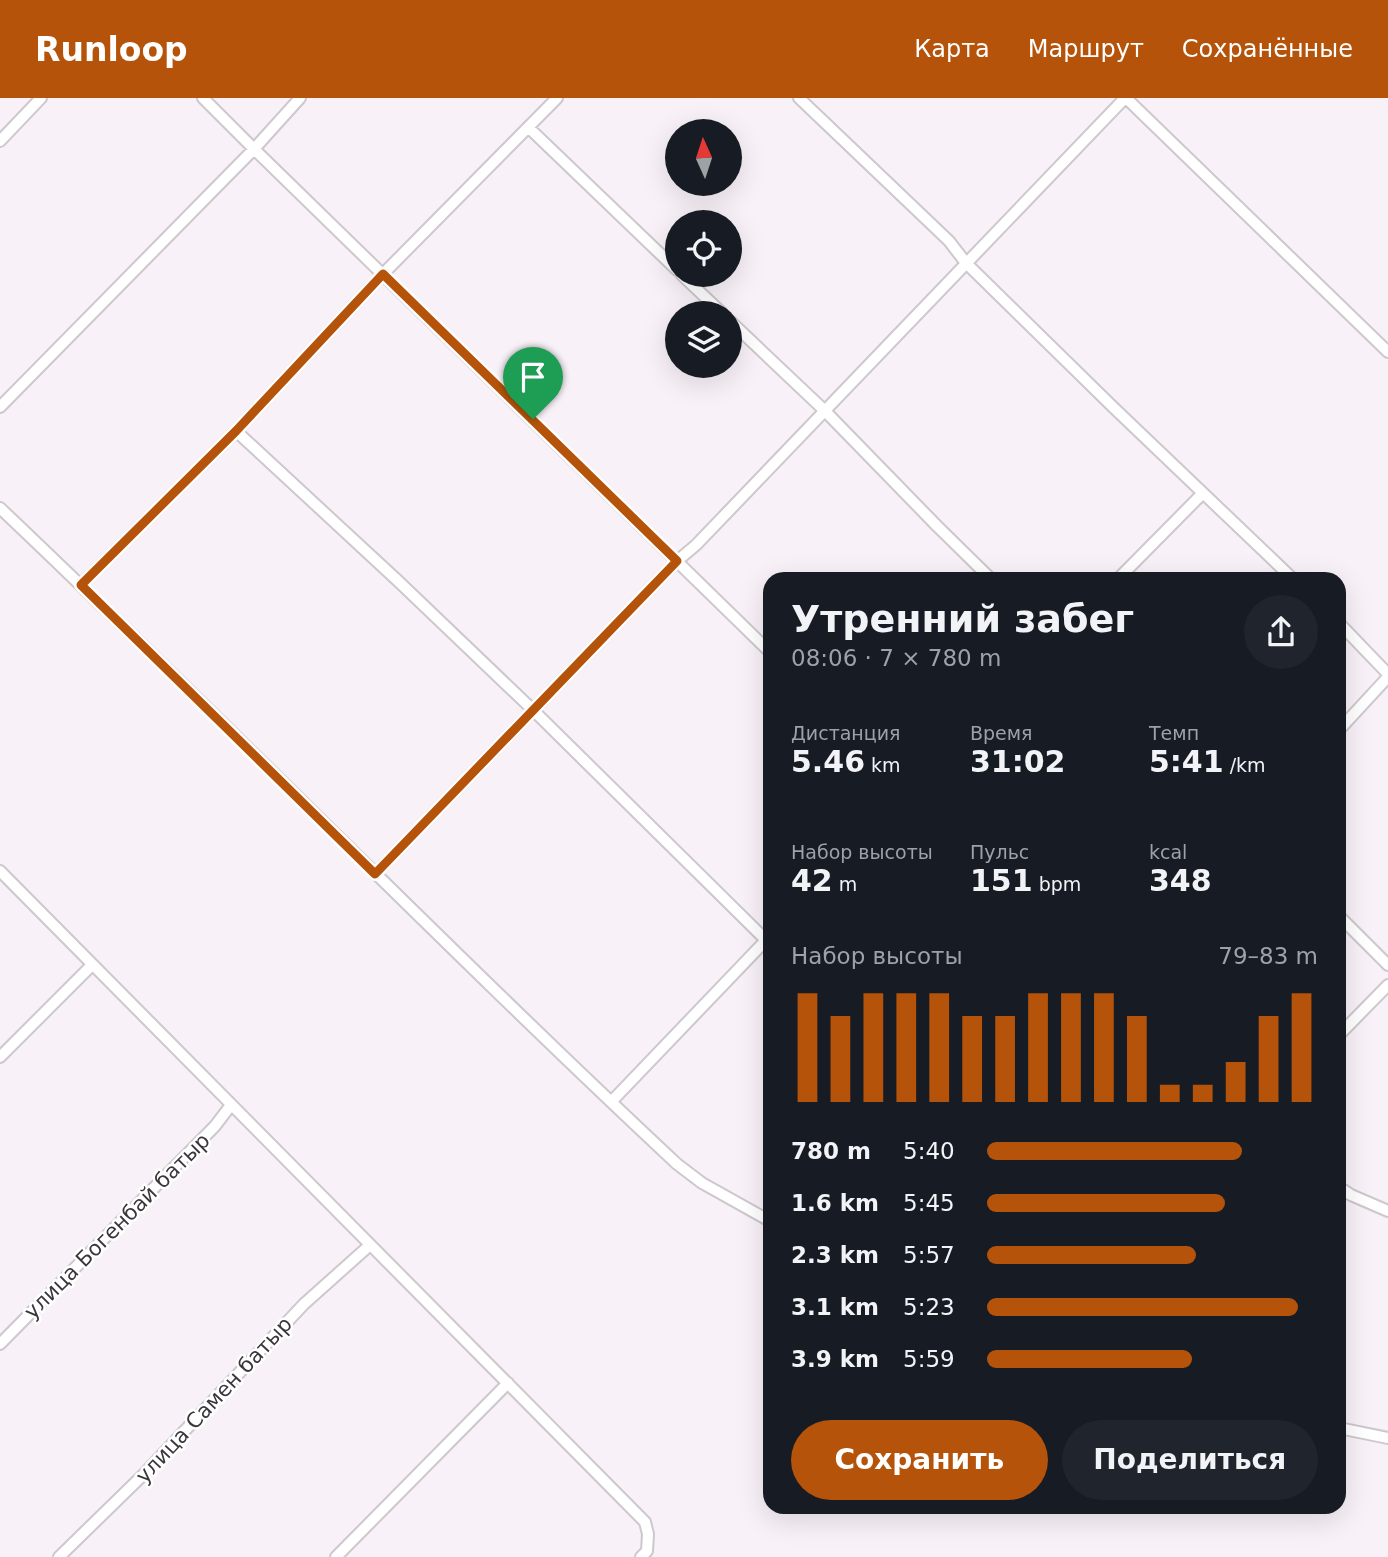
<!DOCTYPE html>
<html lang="ru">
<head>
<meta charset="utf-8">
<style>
	body { margin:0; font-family:"DejaVu Sans",sans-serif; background:#20242c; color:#f1f3f6; height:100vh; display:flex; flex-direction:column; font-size:26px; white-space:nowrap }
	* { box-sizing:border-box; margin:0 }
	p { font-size:23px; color:#9ea1a6 }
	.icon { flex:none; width:38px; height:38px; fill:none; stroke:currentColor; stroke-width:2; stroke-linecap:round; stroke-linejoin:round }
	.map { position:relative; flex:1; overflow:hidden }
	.panel { position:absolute; left:763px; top:474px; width:583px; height:942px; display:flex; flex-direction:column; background:#171b24; border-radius:21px; box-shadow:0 7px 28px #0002 }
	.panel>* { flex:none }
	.needle { width:46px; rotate:357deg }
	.controls { position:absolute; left:665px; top:21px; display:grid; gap:14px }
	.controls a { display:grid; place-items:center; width:77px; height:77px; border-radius:50%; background:#171b24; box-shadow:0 7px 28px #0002; font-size:35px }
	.pin { position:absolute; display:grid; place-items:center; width:60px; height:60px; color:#fff; margin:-72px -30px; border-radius:50% 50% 50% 0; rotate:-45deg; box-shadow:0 0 7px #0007 }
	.pin .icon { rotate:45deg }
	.round { display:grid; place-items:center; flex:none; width:74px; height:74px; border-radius:37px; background:#20242c }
	.overview { display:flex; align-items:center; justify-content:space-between; height:119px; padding:0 28px }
	h1 { font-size:38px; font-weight:800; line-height:52px }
	.metrics { display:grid; grid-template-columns:repeat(3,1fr); gap:10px; height:119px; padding:7px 28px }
	.metrics div { display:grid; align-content:center }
	.metrics b { font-size:30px; font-weight:800 }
	.metrics small { font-size:19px; font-weight:400 }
	.metrics p { font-size:19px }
	.chart { height:196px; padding:14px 28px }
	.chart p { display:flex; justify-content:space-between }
	.chart svg { width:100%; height:126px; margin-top:7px; stroke:#b45309; stroke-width:6 }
	.cta { display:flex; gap:14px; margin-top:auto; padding:14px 28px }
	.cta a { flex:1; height:80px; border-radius:42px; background:#b45309; color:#fff; font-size:28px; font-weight:800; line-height:80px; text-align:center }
	.cta a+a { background:#20242c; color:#f1f3f6 }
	ul { padding:0 28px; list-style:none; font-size:23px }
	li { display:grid; grid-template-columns:112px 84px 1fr; align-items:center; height:52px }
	li i { height:18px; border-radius:9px; background:#b45309 }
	header { display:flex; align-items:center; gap:42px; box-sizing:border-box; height:98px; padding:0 35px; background:#b45309; color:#fff }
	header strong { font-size:33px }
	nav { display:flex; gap:38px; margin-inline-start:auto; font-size:24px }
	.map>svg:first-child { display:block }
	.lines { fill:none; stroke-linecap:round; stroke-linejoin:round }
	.street-casing { stroke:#cec7cd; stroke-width:14 }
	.street { stroke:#fff; stroke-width:10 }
	.route-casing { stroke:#fff; stroke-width:14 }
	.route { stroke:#b45309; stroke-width:9 }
	.labels { text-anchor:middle; stroke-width:5; stroke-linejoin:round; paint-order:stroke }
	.street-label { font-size:21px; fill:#3a373a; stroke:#fff }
</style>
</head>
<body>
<header>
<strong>Runloop</strong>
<nav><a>Карта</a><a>Маршрут</a><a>Сохранённые</a></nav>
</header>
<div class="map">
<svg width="1388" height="1459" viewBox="0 0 1388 1459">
	<rect width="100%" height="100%" fill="#f9f1f8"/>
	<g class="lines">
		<defs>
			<path id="street" d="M 203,0 L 254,51 L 770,554
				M 799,0 L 949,143 L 966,165 L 1115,311 L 1293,481
				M 1126,0 L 1388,254
				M 529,30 L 677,172
				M 0,43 L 41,0
				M 682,177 L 722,215
				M 730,223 L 824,312 L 937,428 L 991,481
				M 0,309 L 254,51 L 300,0
				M 236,333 L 397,482 L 534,613 L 770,846
				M 0,410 C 228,626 447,851 677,1066 L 702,1085 L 770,1123
				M 1118,481 L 1203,395
				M 81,487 L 236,333 L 383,176 L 557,0
				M 1339,525 L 1388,576
				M 1339,632 L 1388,579
				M 0,773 L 645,1424 L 648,1436 L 647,1453 L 641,1459
				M 375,776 L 677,463 L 696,447 L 1125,0
				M 1339,818 L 1388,867
				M 1339,937 L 1388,887
				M 0,959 L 92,867
				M 611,1004 L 770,838
				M 1339,1089 L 1351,1097 L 1388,1113
				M 0,1246 L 215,1028 L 231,1007
				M 1339,1330 L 1388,1340
				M 59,1459 L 143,1377 L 304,1206 L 370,1147
				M 336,1459 L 508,1285"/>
		</defs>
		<use href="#street" class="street-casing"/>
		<use href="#street" class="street"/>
	</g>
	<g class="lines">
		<defs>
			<path id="route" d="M 383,176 L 677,463 L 375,776 L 81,487 L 236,333 Z"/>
		</defs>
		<use href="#route" class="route-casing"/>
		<use href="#route" class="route"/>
	</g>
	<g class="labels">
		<g class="street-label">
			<text transform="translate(117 1128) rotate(-45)" y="7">улица Богенбай батыр</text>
			<text transform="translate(214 1302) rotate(-47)" y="7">улица Самен батыр</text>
		</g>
	</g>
</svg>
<div class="controls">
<a><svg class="needle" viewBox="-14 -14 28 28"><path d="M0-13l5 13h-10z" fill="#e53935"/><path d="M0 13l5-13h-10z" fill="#9ea1a6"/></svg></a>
<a><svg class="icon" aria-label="locate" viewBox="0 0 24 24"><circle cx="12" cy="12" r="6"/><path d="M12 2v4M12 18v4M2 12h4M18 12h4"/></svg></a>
<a><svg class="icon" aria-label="layers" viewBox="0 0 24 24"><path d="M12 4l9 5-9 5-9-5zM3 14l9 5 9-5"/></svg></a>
</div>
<div class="pin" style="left:533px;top:321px;background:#1e9e55"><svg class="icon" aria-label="arrive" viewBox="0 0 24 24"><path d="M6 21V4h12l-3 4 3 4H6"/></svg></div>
<section class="panel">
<div class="overview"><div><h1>Утренний забег</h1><p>08:06 · 7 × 780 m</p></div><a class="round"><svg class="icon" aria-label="share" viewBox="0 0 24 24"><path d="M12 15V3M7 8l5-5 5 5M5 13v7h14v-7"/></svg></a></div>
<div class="metrics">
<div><p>Дистанция</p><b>5.46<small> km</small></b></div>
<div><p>Время</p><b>31:02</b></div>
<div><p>Темп</p><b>5:41<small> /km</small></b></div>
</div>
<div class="metrics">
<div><p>Набор высоты</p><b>42<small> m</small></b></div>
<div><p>Пульс</p><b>151<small> bpm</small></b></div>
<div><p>kcal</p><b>348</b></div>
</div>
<div class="chart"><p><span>Набор высоты</span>79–83 m</p>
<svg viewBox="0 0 160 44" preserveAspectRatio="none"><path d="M5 44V6M15 44V14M25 44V6M35 44V6M45 44V6M55 44V14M65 44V14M75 44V6M85 44V6M95 44V6M105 44V14M115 44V38M125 44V38M135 44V30M145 44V14M155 44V6"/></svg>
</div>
<ul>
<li><b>780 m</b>5:40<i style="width:77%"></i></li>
<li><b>1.6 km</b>5:45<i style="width:72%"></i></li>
<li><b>2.3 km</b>5:57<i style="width:63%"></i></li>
<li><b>3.1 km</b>5:23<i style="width:94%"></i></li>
<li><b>3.9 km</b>5:59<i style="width:62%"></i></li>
</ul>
<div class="cta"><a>Сохранить</a><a>Поделиться</a></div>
</section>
</div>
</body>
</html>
